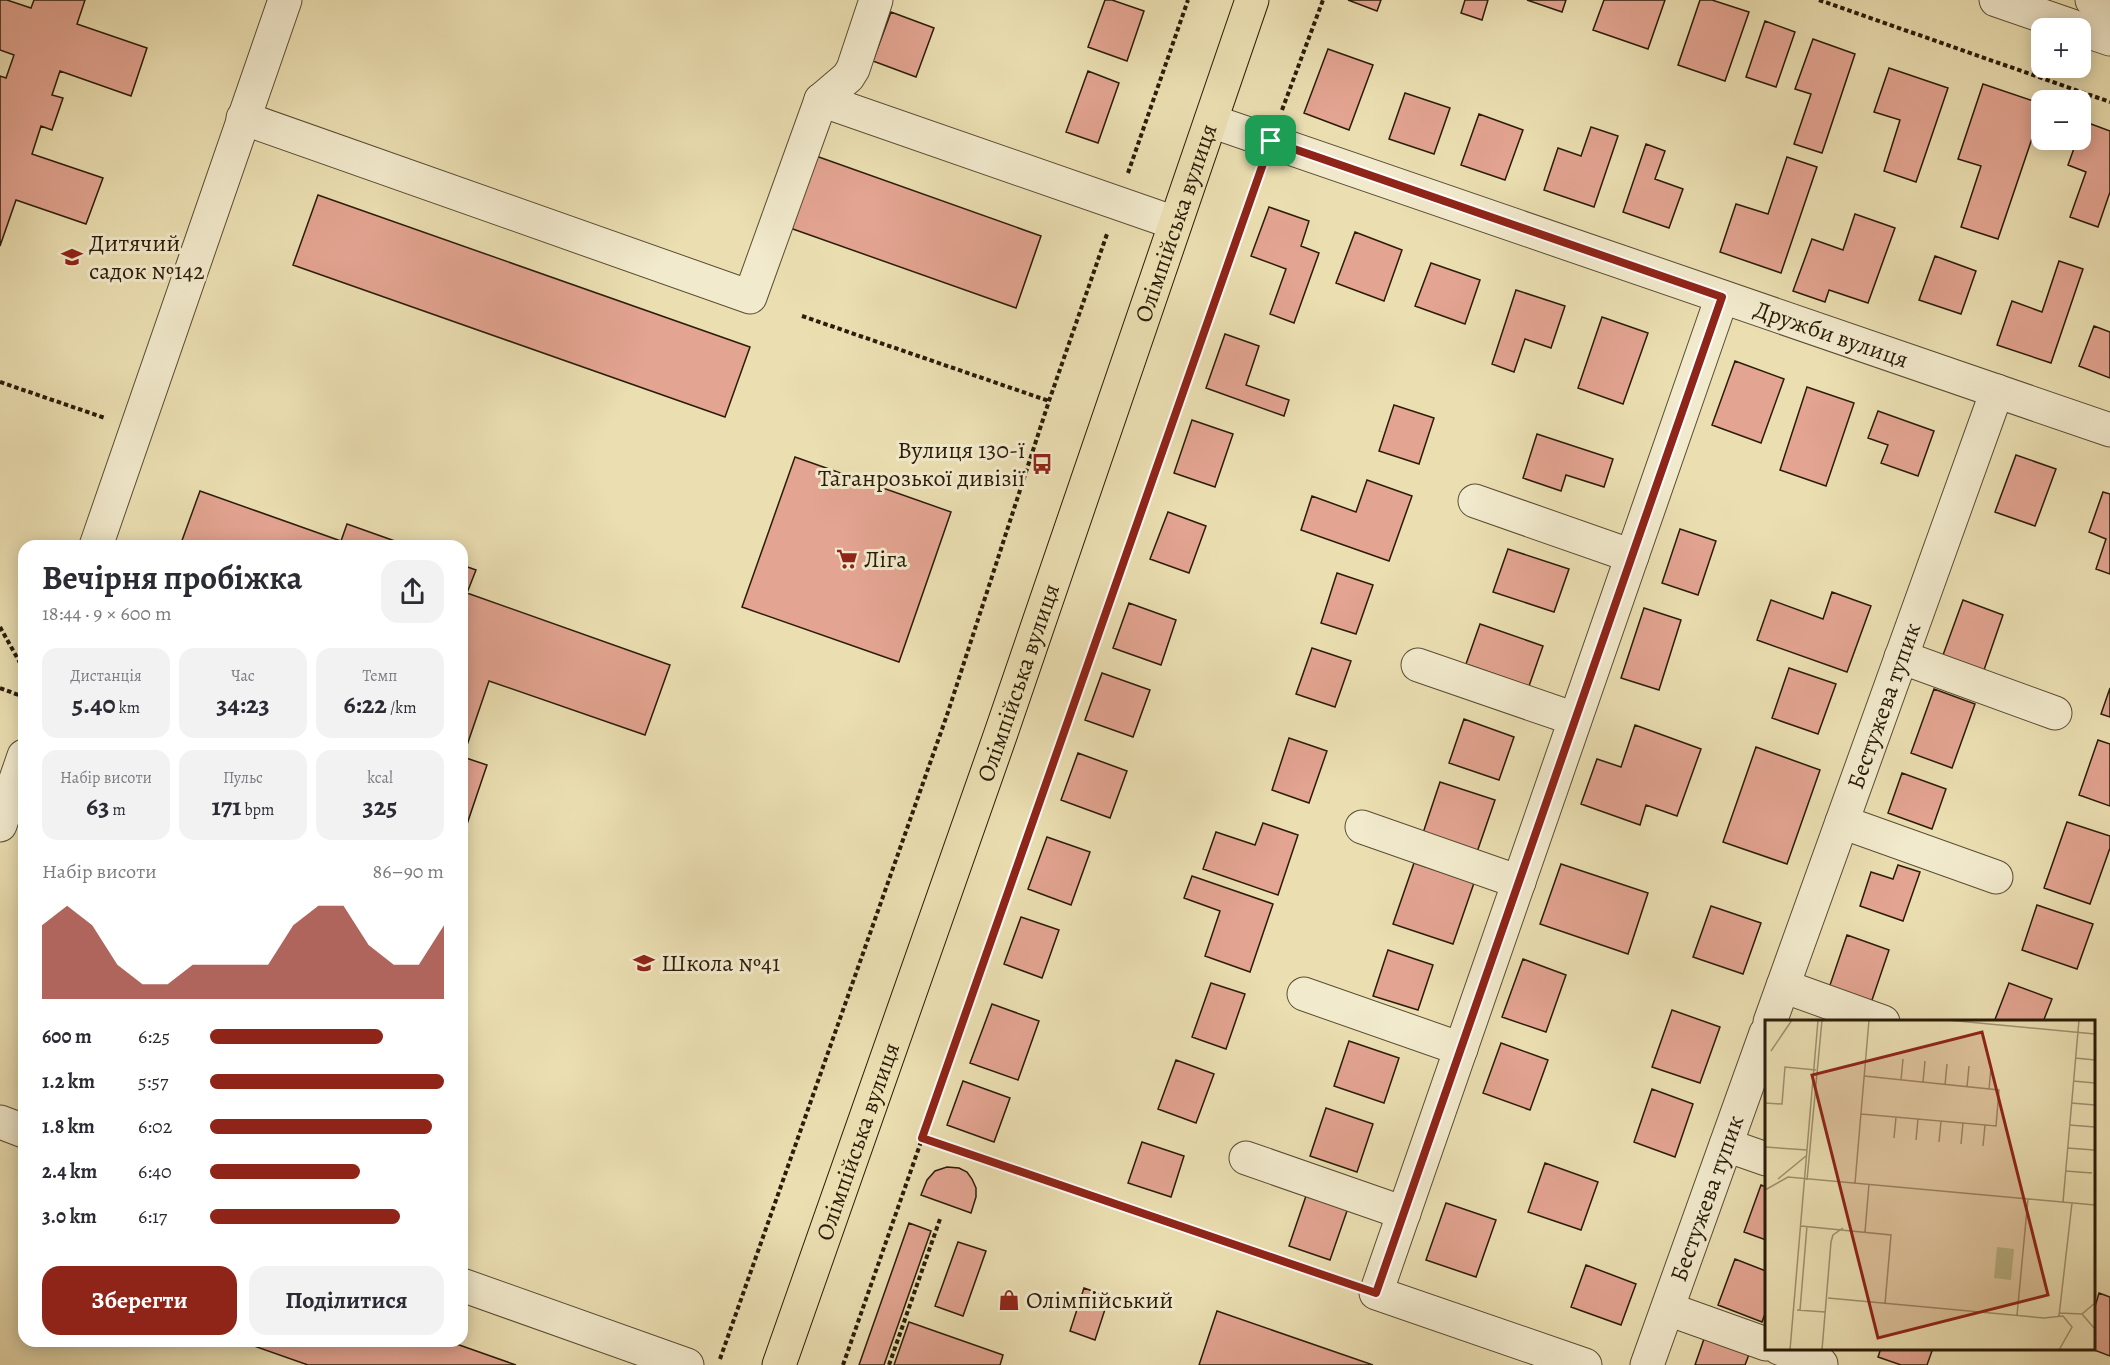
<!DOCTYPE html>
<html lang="uk">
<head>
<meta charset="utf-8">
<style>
	body { margin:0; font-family:Alegreya,serif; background:#f2f2f3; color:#2b2b33; height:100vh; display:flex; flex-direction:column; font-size:22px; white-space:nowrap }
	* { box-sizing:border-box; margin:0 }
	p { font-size:20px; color:#7c7c81 }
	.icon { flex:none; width:33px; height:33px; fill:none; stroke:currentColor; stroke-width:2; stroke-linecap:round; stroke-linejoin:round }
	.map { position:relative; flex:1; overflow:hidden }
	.side { position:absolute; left:18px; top:540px; width:450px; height:807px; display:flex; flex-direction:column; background:#fff; border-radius:18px; box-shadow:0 3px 15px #0003 }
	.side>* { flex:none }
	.tools { position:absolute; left:2031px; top:18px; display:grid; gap:12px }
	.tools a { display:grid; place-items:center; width:60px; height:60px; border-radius:12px; background:#fff; box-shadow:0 3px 15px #0003; font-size:30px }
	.pin { position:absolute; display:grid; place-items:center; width:51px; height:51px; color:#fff; margin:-26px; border-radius:12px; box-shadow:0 3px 9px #0006 }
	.round { display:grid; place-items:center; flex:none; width:63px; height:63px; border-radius:18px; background:#f2f2f3 }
	.overview { display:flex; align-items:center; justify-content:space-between; height:102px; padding:0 24px }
	h1 { font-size:33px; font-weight:700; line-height:45px }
	.figures { display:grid; grid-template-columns:repeat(3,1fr); gap:9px; height:102px; padding:6px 24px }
	.figures div { display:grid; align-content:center; border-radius:15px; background:#f2f2f3; text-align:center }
	.figures b { font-size:26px; font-weight:700 }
	.figures small { font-size:16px; font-weight:400 }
	.figures p { font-size:16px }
	.chart { height:168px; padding:12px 24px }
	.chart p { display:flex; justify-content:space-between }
	.chart svg { width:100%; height:108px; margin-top:6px; fill:#8f2418; opacity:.7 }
	.button { display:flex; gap:12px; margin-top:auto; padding:12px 24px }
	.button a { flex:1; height:69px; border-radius:18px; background:#8f2418; color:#fff; font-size:24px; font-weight:700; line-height:69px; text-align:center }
	.button a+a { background:#f2f2f3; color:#2b2b33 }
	ul { padding:0 24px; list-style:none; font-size:20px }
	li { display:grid; grid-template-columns:96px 72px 1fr; align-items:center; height:45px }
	li i { height:15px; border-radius:8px; background:#8f2418 }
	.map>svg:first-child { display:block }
	.building { fill:#e3a491; stroke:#2a1c09; stroke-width:1.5 }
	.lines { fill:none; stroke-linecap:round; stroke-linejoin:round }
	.minor-casing { stroke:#5a4d33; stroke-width:35 }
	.major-casing { stroke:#2a1c09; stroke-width:35 }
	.path { stroke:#2a1c09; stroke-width:4; stroke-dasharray:4.5 3; stroke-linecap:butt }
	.minor { stroke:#f2eacd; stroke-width:33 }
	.major { stroke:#ebdfb2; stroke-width:33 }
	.route-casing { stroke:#fff; stroke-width:12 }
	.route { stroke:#8f2418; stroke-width:8 }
	.labels { text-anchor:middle; stroke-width:6; stroke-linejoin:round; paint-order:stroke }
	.street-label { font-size:24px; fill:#2a1c09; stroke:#f2eacd }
	.poi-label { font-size:24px; fill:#2a1c09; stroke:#f2eacd; text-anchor:start }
	.inset-road { fill:none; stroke:#9e916e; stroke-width:1.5 }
	.view { fill:#8f2418; fill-opacity:0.15; stroke:#8f2418; stroke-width:3 }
	.inset-edge { fill:none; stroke:#2a1c09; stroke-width:3 }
</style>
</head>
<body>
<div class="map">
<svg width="2110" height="1365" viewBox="0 0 2110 1365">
	<rect width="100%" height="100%" fill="#ebdfb2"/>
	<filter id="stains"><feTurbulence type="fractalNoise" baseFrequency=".00333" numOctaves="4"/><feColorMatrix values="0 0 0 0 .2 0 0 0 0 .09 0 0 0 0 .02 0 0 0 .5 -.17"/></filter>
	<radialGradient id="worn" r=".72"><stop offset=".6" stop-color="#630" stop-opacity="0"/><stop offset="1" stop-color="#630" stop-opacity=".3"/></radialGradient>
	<path class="building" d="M 0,0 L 7,0 L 31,8 L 34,0 L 85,0 L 77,24 L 147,48 L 131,96 L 60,71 L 52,95 L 63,98 L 52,130 L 41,126 L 32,154 L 103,178 L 86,224 L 16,200 L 0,246 L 0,76 L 6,78 L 14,55 L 0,50 Z
		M 1105,0 L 1112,0 L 1144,11 L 1127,61 L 1088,47 Z
		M 1348,0 L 1381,0 L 1377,11 Z
		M 1465,0 L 1488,0 L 1482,20 L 1461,13 Z
		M 1527,0 L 1566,0 L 1562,12 Z
		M 1604,0 L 1665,0 L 1648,49 L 1593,30 Z
		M 1700,0 L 1712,0 L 1749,12 L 1725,81 L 1678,65 Z
		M 891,12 L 934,28 L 916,77 L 873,61 Z
		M 1765,21 L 1795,32 L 1776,87 L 1746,77 Z
		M 1813,39 L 1855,54 L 1822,153 L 1794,144 L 1811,94 L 1795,89 Z
		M 1328,49 L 1373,65 L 1349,130 L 1304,113 Z
		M 1889,68 L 1948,88 L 1916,182 L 1884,171 L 1900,120 L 1874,112 Z
		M 1088,71 L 1119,83 L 1098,143 L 1066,132 Z
		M 1983,84 L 2042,104 L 2042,109 L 1998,239 L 1961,227 L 1981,166 L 1958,159 Z
		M 1405,93 L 1450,108 L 1434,154 L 1389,139 Z
		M 1479,114 L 1523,130 L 1505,180 L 1461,165 Z
		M 2083,121 L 2110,131 L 2110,192 L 2098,227 L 2070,217 L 2086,172 L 2068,165 L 2077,140 L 2080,140 Z
		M 1591,127 L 1618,136 L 1594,207 L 1544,190 L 1558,148 L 1581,156 Z
		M 1646,144 L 1665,151 L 1655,179 L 1683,189 L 1669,228 L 1623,212 Z
		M 816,156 L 1041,236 L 1016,308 L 790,228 Z
		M 1787,157 L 1817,167 L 1781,273 L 1720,252 L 1736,204 L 1768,214 Z
		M 318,195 L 750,347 L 725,417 L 293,265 Z
		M 1269,207 L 1309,221 L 1301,246 L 1319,253 L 1294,323 L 1270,314 L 1286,269 L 1251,256 Z
		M 1855,214 L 1895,228 L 1868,303 L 1829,290 L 1825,302 L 1793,291 L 1812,239 L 1843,250 Z
		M 1355,232 L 1402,250 L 1384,301 L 1336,283 Z
		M 1935,256 L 1976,271 L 1961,314 L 1919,300 Z
		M 2059,261 L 2083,269 L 2051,363 L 1997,345 L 2012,301 L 2042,312 Z
		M 1431,263 L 1480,280 L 1465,324 L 1415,306 Z
		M 1516,290 L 1565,306 L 1551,348 L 1525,339 L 1514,372 L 1492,364 Z
		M 1602,317 L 1648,333 L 1623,404 L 1578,388 Z
		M 2094,326 L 2110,332 L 2110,378 L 2079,366 Z
		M 1225,334 L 1259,346 L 1246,385 L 1289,400 L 1284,416 L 1206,388 Z
		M 1735,361 L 1784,379 L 1761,443 L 1712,425 Z
		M 1807,387 L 1854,403 L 1826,486 L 1780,470 Z
		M 1394,405 L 1434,418 L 1419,464 L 1379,451 Z
		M 1878,411 L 1934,431 L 1918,476 L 1881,463 L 1888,445 L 1868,438 Z
		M 1192,420 L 1233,434 L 1215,487 L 1174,473 Z
		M 1537,434 L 1613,459 L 1604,487 L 1566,475 L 1561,491 L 1523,478 Z
		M 2016,455 L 2056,469 L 2035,526 L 1995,512 Z
		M 795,457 L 951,512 L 899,662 L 742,607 Z
		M 1367,480 L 1412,496 L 1389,561 L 1301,530 L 1312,496 L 1356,512 Z
		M 200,491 L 341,541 L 347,524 L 409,546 L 180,546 Z
		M 2103,492 L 2110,494 L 2110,574 L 2096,569 L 2106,539 L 2089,532 Z
		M 1168,512 L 1206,526 L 1189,573 L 1150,559 Z
		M 1680,529 L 1716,541 L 1698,595 L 1662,583 Z
		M 1508,549 L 1569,569 L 1554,612 L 1493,592 Z
		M 462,565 L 476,570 L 467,593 L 670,665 L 645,735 L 489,681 L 463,757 L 487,765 L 466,827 L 462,826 Z
		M 1337,573 L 1373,585 L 1356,634 L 1321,623 Z
		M 1832,592 L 1871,606 L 1847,672 L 1757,640 L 1771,600 L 1823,619 Z
		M 1963,600 L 2003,615 L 1984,670 L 1943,655 Z
		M 1129,603 L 1176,620 L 1161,665 L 1113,648 Z
		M 1644,608 L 1681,620 L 1659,690 L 1621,678 Z
		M 1480,624 L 1543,646 L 1529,686 L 1466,664 Z
		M 1312,648 L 1351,661 L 1335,707 L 1296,694 Z
		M 1789,668 L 1836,684 L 1818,734 L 1772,718 Z
		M 1102,673 L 1150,690 L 1133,737 L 1085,720 Z
		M 2110,688 L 2110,717 L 2101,714 Z
		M 1934,689 L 1975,704 L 1952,768 L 1911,753 Z
		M 1464,719 L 1514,737 L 1499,780 L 1449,763 Z
		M 1635,725 L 1701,749 L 1677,816 L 1646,805 L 1640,825 L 1581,804 L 1597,759 L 1621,767 Z
		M 1289,738 L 1327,751 L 1309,803 L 1272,790 Z
		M 2098,740 L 2110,744 L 2110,806 L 2079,795 Z
		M 1756,747 L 1820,770 L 1787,864 L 1723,842 Z
		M 1078,753 L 1127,771 L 1110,818 L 1061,800 Z
		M 1902,773 L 1946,789 L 1932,829 L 1888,813 Z
		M 1440,782 L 1495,800 L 1476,855 L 1422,836 Z
		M 2067,822 L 2110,836 L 2110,848 L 2090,904 L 2044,888 Z
		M 1263,823 L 1298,835 L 1278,895 L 1203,869 L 1216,832 L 1255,845 Z
		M 1047,837 L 1090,852 L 1071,905 L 1028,889 Z
		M 1414,863 L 1474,883 L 1453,944 L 1393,924 Z
		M 1561,864 L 1648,893 L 1628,954 L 1540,924 Z
		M 1898,865 L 1920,872 L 1903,921 L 1860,906 L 1871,872 L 1893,879 Z
		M 1192,876 L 1273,904 L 1250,972 L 1205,956 L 1220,911 L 1184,898 Z
		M 2037,905 L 2093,924 L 2077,969 L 2022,950 Z
		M 1711,906 L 1761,923 L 1743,974 L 1693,957 Z
		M 1021,917 L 1059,930 L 1042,978 L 1004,964 Z
		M 1847,935 L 1889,950 L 1871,1003 L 1829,988 Z
		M 1388,950 L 1433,965 L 1418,1010 L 1373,996 Z
		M 1523,959 L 1566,975 L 1546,1032 L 1502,1017 Z
		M 1211,983 L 1245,994 L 1226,1049 L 1192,1037 Z
		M 2009,983 L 2052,999 L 2043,1022 L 1994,1022 Z
		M 992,1004 L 1039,1021 L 1018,1080 L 970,1063 Z
		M 1672,1010 L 1720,1027 L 1700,1083 L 1652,1067 Z
		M 1349,1041 L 1399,1058 L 1384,1103 L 1334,1086 Z
		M 1501,1043 L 1548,1060 L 1530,1110 L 1483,1093 Z
		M 1176,1060 L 1214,1074 L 1196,1123 L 1158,1109 Z
		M 963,1081 L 1010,1098 L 994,1142 L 947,1125 Z
		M 1652,1089 L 1693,1104 L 1675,1157 L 1634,1142 Z
		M 1326,1108 L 1373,1124 L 1357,1172 L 1310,1156 Z
		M 1142,1142 L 1184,1156 L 1171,1197 L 1128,1183 Z
		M 1545,1163 L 1598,1182 L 1581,1230 L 1528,1212 Z
		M 947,1167 L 959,1168 L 967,1172 L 972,1179 L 976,1188 L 976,1197 L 971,1213 L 921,1195 L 927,1180 L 935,1171 Z
		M 1761,1185 L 1766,1187 L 1766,1240 L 1744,1232 Z
		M 1307,1193 L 1348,1208 L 1330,1260 L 1289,1246 Z
		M 1446,1203 L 1496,1220 L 1476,1277 L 1426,1260 Z
		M 909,1223 L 931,1231 L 884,1365 L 859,1365 Z
		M 958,1242 L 986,1251 L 963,1316 L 935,1306 Z
		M 1735,1259 L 1766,1271 L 1766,1311 L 1762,1322 L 1718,1305 Z
		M 1586,1265 L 1636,1284 L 1621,1325 L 1571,1307 Z
		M 1084,1288 L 1109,1297 L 1095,1340 L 1070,1331 Z
		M 2099,1293 L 2110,1297 L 2110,1356 L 2089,1348 L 2094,1348 L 2094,1310 Z
		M 1217,1311 L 1373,1365 L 1199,1365 Z
		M 909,1322 L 1003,1355 L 1000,1365 L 894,1365 Z
		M 1705,1336 L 1750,1352 L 1745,1365 L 1695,1365 Z
		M 240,1341 L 448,1341 L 516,1365 L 308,1365 Z
		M 1881,1348 L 1933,1348 L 1927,1365 L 1901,1365 L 1878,1357 Z"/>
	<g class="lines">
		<defs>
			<g id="minor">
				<path d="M 1996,0 L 2078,28"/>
				<path d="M 2092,0 L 2110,6"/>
				<path d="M 2080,29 L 2110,39"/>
				<path d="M 821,100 L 1175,223"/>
				<path d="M 821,100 L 848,77 L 853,69 L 876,0"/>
				<path d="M 243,118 L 750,297 L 821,100"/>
				<path id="s1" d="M 1211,121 L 2110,430"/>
				<path d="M 1475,501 L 1632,556"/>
				<path d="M 96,546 L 285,0"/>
				<path d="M 1901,657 L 2055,713"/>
				<path d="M 1418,665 L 1575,719"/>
				<path d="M 1842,822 L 1996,877"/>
				<path d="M 0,825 L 24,756"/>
				<path d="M 1362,827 L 1519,882"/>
				<path d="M 1783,986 L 1883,1022"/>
				<path d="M 1304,994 L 1461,1049"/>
				<path id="s2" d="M 1770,1022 L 1997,391"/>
				<path d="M 0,1122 L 24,1131"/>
				<path d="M 1726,1145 L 1766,1159"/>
				<path d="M 1246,1158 L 1404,1213"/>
				<path d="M 462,1285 L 687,1365"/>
				<path d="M 1668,1309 L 1766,1344"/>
				<path d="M 1779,1348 L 1821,1364"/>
				<path d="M 1585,1365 L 1376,1293 L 1722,297"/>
				<path id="s3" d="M 1647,1365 L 1766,1033"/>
			</g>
			<g id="major">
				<path id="s4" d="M 779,1365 L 1000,736 L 1252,0"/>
			</g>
		</defs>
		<use href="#minor" class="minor-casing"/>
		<use href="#major" class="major-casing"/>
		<path class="path" d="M 1819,0 L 2110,102
			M 1282,110 L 1323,0
			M 1128,173 L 1188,0
			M 802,316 L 1049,401
			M 0,382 L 105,418
			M 0,627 L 24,670
			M 0,688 L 24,697
			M 922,1138 L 1344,1282
			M 720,1359 L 947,715 L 1049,401 L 1107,234
			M 843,1365 L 1259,174
			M 889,1365 L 940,1219"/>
		<use href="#minor" class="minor"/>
		<use href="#major" class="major"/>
	</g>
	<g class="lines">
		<defs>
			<path id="route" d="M 1271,141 L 1722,297 L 1376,1293 L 922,1138 Z"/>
		</defs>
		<use href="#route" class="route-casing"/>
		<use href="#route" class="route"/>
	</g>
	<defs>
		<symbol id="school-bare" viewBox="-9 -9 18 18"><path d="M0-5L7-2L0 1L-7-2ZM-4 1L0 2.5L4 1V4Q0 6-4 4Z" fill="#8f2418" stroke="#f2eacd" stroke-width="2.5" paint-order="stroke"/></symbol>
		<symbol id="bus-bare" viewBox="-9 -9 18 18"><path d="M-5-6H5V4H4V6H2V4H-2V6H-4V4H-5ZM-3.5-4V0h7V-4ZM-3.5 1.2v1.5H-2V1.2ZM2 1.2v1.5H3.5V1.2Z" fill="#8f2418" stroke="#f2eacd" stroke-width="2.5" paint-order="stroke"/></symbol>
		<symbol id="supermarket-bare" viewBox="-9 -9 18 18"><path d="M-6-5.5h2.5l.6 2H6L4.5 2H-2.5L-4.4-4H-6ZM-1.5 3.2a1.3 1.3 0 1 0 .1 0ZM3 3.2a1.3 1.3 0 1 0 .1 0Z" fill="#8f2418" stroke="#f2eacd" stroke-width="2.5" paint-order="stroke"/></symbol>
		<symbol id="shop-bare" viewBox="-9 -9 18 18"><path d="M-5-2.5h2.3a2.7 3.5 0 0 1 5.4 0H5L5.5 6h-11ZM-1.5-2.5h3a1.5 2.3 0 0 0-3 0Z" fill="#8f2418" stroke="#f2eacd" stroke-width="2.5" paint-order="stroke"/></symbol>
	</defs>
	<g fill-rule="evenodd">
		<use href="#school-bare" x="57" y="242" width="30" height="30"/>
		<use href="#bus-bare" x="1027" y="449" width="30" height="30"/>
		<use href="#supermarket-bare" x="832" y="544" width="30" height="30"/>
		<use href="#school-bare" x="629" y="948" width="30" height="30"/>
		<use href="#shop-bare" x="994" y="1285" width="30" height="30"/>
	</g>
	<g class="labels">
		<g class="street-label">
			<text dy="8" stroke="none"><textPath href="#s4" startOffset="1209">Олімпійська вулиця</textPath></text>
			<text dy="8" stroke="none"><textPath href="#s1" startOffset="656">Дружби вулиця</textPath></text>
			<text dy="8" stroke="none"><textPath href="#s4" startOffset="723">Олімпійська вулиця</textPath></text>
			<text dy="8" stroke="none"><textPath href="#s2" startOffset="336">Бестужева тупик</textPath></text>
			<text dy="8" stroke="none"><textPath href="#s4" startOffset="237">Олімпійська вулиця</textPath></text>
			<text dy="8" stroke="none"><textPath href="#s3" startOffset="177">Бестужева тупик</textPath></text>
		</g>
		<g class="poi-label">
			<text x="89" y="251">Дитячий<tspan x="89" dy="28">садок №142</tspan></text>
			<text x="1025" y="458" text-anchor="end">Вулиця 130-ї<tspan x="1025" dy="28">Таганрозької дивізії</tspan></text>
			<text x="864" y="567">Ліга</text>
			<text x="661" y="971">Школа №41</text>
			<text x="1026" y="1308">Олімпійський</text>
		</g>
	</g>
	<g transform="translate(1765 1020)">
		<rect width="330" height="330" fill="#ebdfb2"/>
		<path d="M 232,227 L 249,229 L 246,260 L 229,258 Z" fill="#b9c18b"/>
		<path class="inset-road" d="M 182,0 L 330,14M 6,31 L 27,0M 310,38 L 330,40M 136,60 L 138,39M 308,61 L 330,63M 158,62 L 160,41M 180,65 L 182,44M 202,67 L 204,46M 224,69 L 226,48M 0,83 L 17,84 L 20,47 L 51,50M 306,83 L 330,85M 96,94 L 231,106 L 234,70 L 99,56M 304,105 L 330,107M 129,118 L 131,97M 151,120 L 153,99M 174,122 L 176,101M 196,124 L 198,103M 218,126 L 220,105M 0,127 L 42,130M 302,128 L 329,130M 300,151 L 327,153M 13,159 L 41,136M 42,160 L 57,0M 90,163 L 104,0M 0,170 L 23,157 L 330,185M 298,182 L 314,0M 36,206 L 126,215 L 120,284M 100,212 L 104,164M 63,278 L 279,298 L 298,296 L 307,307 L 294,330M 32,290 L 60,292M 35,290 L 42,206M 295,293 L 317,294 L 330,283M 317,294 L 329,308M 252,295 L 263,179M 294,296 L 307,183M 25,330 L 53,0M 57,330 L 66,222 L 68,215 L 78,208"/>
		<path class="view" d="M 217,12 L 283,275 L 113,318 L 47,55 Z"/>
		<rect width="330" height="330" class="inset-edge"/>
	</g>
	<rect width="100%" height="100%" filter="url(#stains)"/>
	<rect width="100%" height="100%" fill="url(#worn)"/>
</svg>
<div class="tools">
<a>+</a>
<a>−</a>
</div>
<div class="pin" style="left:1271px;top:141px;background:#1e9e55"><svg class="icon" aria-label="arrive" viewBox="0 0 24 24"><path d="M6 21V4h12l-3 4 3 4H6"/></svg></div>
<section class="side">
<div class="overview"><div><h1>Вечірня пробіжка</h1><p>18:44 · 9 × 600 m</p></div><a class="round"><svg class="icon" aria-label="share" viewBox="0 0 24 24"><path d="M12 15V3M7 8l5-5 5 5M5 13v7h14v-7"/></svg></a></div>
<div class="figures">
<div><p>Дистанція</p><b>5.40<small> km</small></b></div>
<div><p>Час</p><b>34:23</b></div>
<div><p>Темп</p><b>6:22<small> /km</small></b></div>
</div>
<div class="figures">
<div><p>Набір висоти</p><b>63<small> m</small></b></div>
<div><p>Пульс</p><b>171<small> bpm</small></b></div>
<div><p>kcal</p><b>325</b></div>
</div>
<div class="chart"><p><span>Набір висоти</span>86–90 m</p>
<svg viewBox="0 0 160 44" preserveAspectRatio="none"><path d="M0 44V14L10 6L20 14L30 30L40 38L50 38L60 30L70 30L80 30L90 30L100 14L110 6L120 6L130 22L140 30L150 30L160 14V44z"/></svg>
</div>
<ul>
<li><b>600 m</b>6:25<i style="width:74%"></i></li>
<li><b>1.2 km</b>5:57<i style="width:100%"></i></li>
<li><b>1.8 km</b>6:02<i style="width:95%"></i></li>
<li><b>2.4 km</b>6:40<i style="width:64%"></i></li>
<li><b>3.0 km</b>6:17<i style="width:81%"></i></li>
</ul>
<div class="button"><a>Зберегти</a><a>Поділитися</a></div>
</section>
</div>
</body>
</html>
